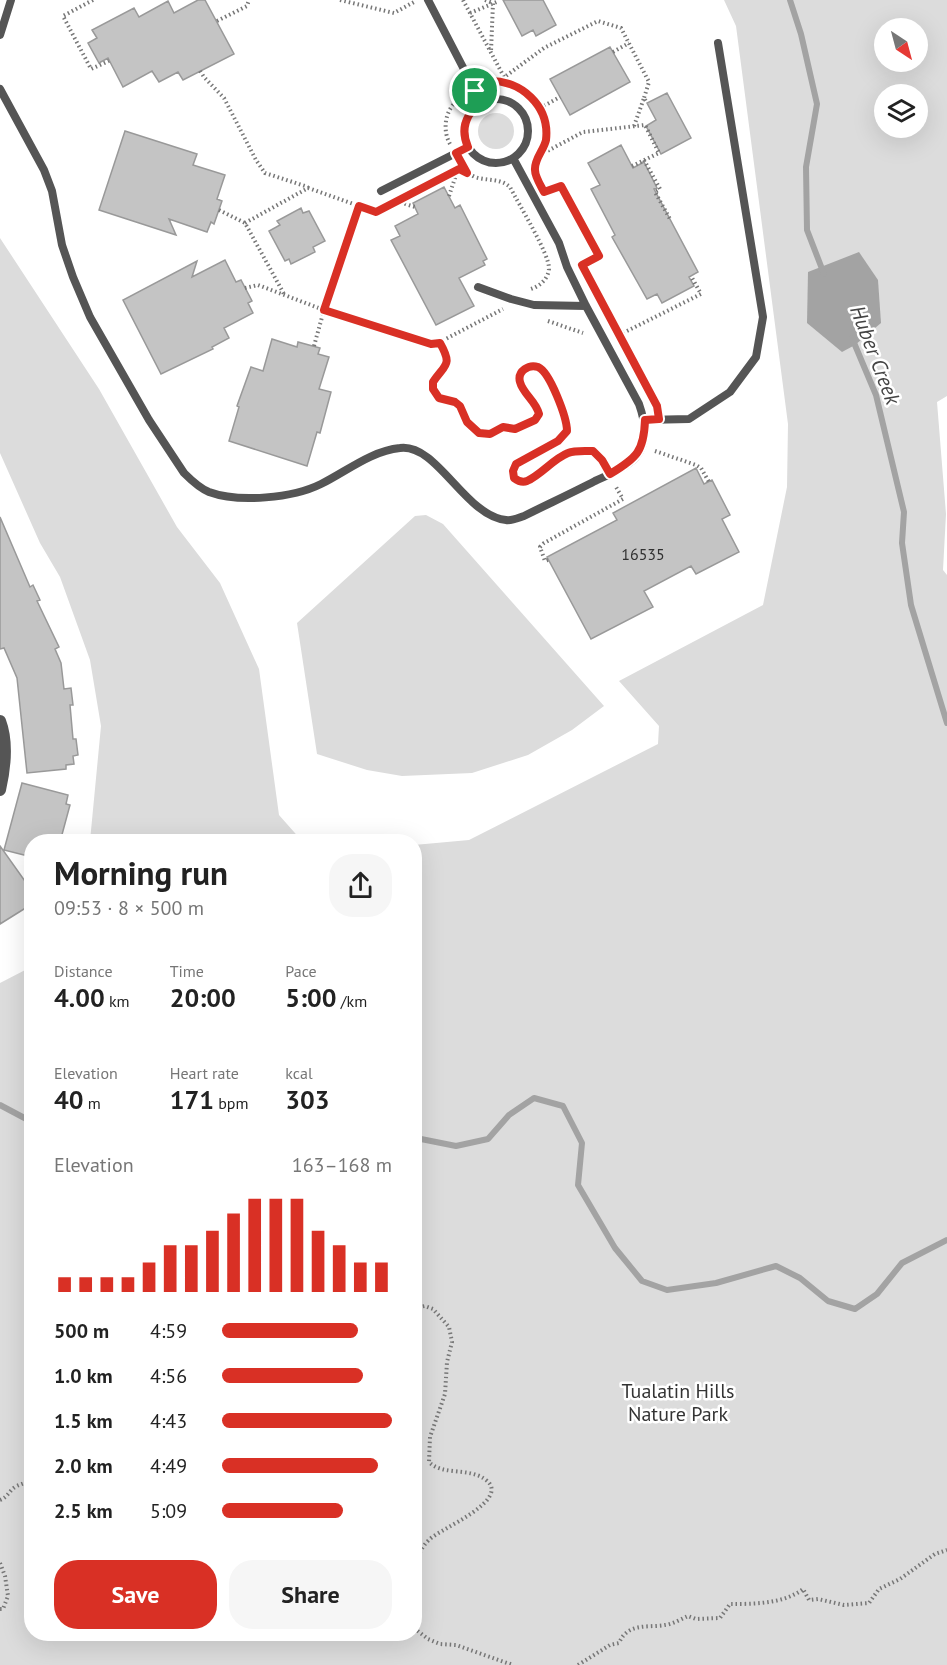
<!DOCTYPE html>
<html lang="en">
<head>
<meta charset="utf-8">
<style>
	body { margin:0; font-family:"PT Sans",sans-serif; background:#f6f6f6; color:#222; height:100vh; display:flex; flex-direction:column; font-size:22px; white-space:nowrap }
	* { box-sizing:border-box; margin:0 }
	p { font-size:20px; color:#767676 }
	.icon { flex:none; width:33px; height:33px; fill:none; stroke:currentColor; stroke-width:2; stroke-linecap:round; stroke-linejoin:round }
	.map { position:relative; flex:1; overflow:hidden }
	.drawer { position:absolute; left:24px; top:834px; width:398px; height:807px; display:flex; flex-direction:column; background:#fff; border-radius:24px; box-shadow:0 6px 24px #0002 }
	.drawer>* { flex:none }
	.needle { width:39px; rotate:144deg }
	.fabs { position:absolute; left:874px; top:18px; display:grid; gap:12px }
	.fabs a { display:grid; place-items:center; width:54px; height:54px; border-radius:50%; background:#fff; box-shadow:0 6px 24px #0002; font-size:30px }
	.pin { position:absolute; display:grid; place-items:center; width:51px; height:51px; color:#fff; margin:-26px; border:3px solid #fff; border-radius:50%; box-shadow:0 2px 6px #0007 }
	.round { display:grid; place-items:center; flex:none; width:63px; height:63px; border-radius:24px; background:#f6f6f6 }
	.overview { display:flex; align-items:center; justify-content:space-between; height:102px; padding:0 30px }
	h1 { font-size:33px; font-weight:600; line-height:45px }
	.metrics { display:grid; grid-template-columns:repeat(3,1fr); gap:9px; height:102px; padding:6px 30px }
	.metrics div { display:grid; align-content:center }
	.metrics b { font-size:26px; font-weight:600 }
	.metrics small { font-size:16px; font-weight:400 }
	.metrics p { font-size:16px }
	.chart { height:168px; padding:12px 30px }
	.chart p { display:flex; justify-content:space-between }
	.chart svg { width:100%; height:108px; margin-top:6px; stroke:#d93025; stroke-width:6 }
	.cta { display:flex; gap:12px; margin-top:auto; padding:12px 30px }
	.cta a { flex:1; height:69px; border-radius:24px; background:#d93025; color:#fff; font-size:24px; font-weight:600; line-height:69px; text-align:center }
	.cta a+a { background:#f6f6f6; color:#222 }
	ul { padding:0 30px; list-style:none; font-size:20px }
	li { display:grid; grid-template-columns:96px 72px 1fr; align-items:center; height:45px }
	li i { height:15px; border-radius:8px; background:#d93025 }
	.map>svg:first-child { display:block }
	.green { fill:#dcdcdc; fill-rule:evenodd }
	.water { fill:#a3a3a3 }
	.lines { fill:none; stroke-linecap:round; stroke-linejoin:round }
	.stream { stroke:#a3a3a3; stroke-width:6 }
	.building { fill:#c4c4c4; stroke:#999; stroke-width:1.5 }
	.path { stroke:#777; stroke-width:4; stroke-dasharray:1.5 3; stroke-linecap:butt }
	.service { stroke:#555; stroke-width:8 }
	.minor { stroke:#555; stroke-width:12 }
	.route-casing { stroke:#fff; stroke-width:12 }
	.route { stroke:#d93025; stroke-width:8 }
	.labels { text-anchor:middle; stroke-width:5; stroke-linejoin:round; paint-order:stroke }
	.number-label { font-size:16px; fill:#313131 }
	.park-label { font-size:20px; fill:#333; stroke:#fff }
	.water-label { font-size:21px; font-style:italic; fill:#444; stroke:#fff }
</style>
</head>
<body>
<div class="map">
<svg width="947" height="1665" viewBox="0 0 947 1665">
	<rect width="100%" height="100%" fill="#fff"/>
	<path class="green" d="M 724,0 L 947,0 L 947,396 L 937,402 L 946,514 L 943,570 L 947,575 L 947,1665 L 0,1665 L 0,983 L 31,967 L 32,1634 L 414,1634 L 414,845 L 469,840 L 658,744 L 659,726 L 619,681 L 763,605 L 787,487 L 788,424 L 736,26 ZM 885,28 L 918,28 L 918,62 L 885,62 ZM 885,94 L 918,94 L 918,128 L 885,128 Z
		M478 131a18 18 0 1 1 36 0a18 18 0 1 1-36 0Z
		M 0,238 L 99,389 L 177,527 L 220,583 L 259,669 L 279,815 L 302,841 L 90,841 L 101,726 L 90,660 L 60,577 L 40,543 L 0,453 Z
		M 426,515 L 443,524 L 604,706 L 572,730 L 528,755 L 472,773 L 402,776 L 367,770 L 317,754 L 297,623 L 415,516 Z"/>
	<path class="water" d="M 859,252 L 878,280 L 881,323 L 855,345 L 842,352 L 807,323 L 808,272 Z"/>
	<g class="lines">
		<path class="stream" d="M 790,0 L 801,34 L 817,104 L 806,167 L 807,230 L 824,274
			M 852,338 L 876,395 L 904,512 L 902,543 L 911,605 L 947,723
			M 0,1105 L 32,1122
			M 414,1132 L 421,1139 L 456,1146 L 488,1139 L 509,1115 L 534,1098 L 563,1106 L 582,1143 L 578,1185 L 615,1248 L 642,1281 L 667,1290 L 716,1283 L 776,1266 L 800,1278 L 828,1301 L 855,1309 L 877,1294 L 902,1263 L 947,1240"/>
	</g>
	<path class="building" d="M 198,0 L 205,0 L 234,54 L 183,80 L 178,72 L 159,82 L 152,71 L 123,87 L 108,58 L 99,63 L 88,43 L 97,38 L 92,30 L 134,8 L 139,17 L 168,1 L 174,13 Z
		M 503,0 L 543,0 L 556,25 L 536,36 L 533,30 L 522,36 Z
		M 610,47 L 630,82 L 570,115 L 550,79 Z
		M 667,93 L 691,138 L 661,154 L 646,126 L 656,120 L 647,103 Z
		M 125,131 L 197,154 L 193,165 L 225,175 L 217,199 L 222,201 L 214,224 L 211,222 L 207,232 L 169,219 L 176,235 L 99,210 Z
		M 621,145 L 633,168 L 644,162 L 657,188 L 654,189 L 698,272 L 689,277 L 694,286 L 662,303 L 657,294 L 647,299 L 612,237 L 615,235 L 591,189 L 600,185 L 588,163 Z
		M 444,187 L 455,208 L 460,205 L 487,259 L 483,261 L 485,265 L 459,278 L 474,306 L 436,325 L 391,240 L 400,236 L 395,226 L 418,214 L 413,203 Z
		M 301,208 L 303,213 L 309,211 L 325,241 L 313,247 L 315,252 L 291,264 L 289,259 L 285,261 L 269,231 L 280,225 L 277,221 Z
		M 225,260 L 236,282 L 241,280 L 252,301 L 248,303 L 253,313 L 224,328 L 229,338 L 212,347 L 213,349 L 161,374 L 123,300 L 197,261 L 192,277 Z
		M 272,339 L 297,347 L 298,342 L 320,348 L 318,354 L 329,357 L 319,389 L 331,392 L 320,433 L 317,432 L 307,466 L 229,441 L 239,407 L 237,406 L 251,367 L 263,371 Z
		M 696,468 L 704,484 L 712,480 L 730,515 L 722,519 L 739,552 L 696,574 L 691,566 L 644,591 L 653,607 L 591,639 L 547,557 L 617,520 L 613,513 Z
		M 0,517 L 30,587 L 33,585 L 40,600 L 37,601 L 59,647 L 55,649 L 61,663 L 64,689 L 71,688 L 73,705 L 70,705 L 73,739 L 76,739 L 78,755 L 73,756 L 74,764 L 66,765 L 66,769 L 27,773 L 17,678 L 4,648 L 0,649 Z
		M 22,783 L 68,795 L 66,804 L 70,805 L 60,842 L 32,842 L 32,857 L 4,850 Z
		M 0,846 L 32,891 L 32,904 L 0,924 Z"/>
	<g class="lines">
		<path class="path" d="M 93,0 L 63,16 L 91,69 L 109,61
			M 340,0 L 394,13 L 414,2
			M 463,0 L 504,77
			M 485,0 L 493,3 L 491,51
			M 470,13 L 499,1
			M 217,21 L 247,6 L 249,0
			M 613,52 L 629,43
			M 200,71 L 204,77 L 224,98 L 256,160 L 265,173 L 308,187
			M 499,81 L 544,48 L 598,21 L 621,28 L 649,82 L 644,98
			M 485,84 C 492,79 500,81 508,83 C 540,92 564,143 530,166
			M 540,108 L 560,97
			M 634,126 L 644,98 L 647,103
			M 450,144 C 441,128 446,105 463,97
			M 540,155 L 583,132 L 645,125 L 659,153 L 632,166
			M 644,160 L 660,189 L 655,192 L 670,219
			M 456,170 C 464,169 468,174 475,177 C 487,181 500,178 510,187 C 518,203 550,255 549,269 C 548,279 540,286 531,289
			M 546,192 L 561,186 L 599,256 L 582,265 L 584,268
			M 449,196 L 458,169
			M 396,201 L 415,207
			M 219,210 L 245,223 L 284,294
			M 245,223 L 308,188 L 376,212 L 407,196
			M 245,288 L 258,285 L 324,310 L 359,206
			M 548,321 L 583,333
			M 619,335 L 701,294 L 691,276
			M 440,343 C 453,365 445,364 433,383 L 433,389 L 439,398 L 455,402 L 460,407 L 467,422 L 479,433 L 490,434 L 503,427 L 515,429 L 535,420 L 539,414 C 536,401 523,394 520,382 C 517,371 529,364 538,367 C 550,372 567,419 566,431 L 558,441 L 516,464 L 513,471 L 514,478 L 519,482 L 526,481 L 545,467 L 570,452 L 593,451 L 602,461
			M 314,346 L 324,310 L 436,344 L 503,309
			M 655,451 L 696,465 L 701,468 L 709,482
			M 548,560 L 545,561 L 540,547 L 544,543 L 623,499 L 616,487
			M 414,1308 L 425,1306 L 433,1309 L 449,1327 L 452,1342 L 447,1362 L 445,1394 L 430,1437 L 429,1462 C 442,1476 470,1467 486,1480 C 512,1500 440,1529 430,1539 C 421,1547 418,1556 414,1567
			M 0,1500 C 8,1497 9,1491 15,1487 C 22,1483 26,1484 32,1477
			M 0,1563 L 5,1576 L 8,1596 L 3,1609 L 0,1609
			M 414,1628 L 428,1639 L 440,1644 L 456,1645 L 513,1665
			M 578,1665 L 610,1645 L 619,1643 C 628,1622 648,1628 665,1625 C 673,1624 681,1619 688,1616 L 696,1619 L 720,1618 L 730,1604 C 753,1604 784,1604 803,1589 L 809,1600 L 818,1599 L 844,1605 L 869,1603 L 879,1589 L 900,1579 L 935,1554 L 947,1550"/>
		<path class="service" d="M 428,0 L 481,102
			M 0,35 L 11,0
			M 0,89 L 44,170 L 52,191 L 62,245 L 73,277 L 90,317 L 149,420 L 184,473 C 191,480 199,488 209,492 C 239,503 293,498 321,484 C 347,471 371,451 400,448 C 437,443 465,516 506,520 C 512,521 518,518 524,516 C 548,504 572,493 595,481 C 608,475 626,468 636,457 C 649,442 645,421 639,404 L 586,306 L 567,267 L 559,243 L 513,158
			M464 131a32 32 0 1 1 64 0a32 32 0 1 1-64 0Z
			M 381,191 L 468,147
			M 478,287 L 511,299 L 534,305 L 586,306
			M 645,420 L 689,419 L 730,392 L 756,357 L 763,317 L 718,43"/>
		<path class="minor" d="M 0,721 C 8,742 5,768 0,790"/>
	</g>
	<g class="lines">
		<defs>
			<path id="route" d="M 489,81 C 521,80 550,106 546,140 C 544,150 534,159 535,170 C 535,177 541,186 544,192 L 561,186 L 599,256 L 582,265 L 657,406 L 659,419 L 645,420 C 644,451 637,458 610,474 L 602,460 L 593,451 C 586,451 575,450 568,453 C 553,459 542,474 527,481 C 522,483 518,481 514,478 L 513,471 L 516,464 L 558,441 L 567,431 C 567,418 550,372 538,367 C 529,364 517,371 520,382 C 523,394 536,401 539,414 L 535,420 L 515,429 L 503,427 L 490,434 L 479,433 L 467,422 L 460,406 L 455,402 L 439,398 L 433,389 L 433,382 C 445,364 453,366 440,343 L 431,344 L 324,310 L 359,206 L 376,212 L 459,169 L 467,173 L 456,153 L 468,147 C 460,129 466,114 481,102 L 475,91 Z"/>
		</defs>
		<use href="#route" class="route-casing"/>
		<use href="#route" class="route"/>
	</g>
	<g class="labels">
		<g class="number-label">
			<text x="643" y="560">16535</text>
		</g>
		<g class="park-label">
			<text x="678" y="1398">Tualatin Hills<tspan x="678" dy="23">Nature Park</tspan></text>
		</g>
		<g class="water-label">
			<text transform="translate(875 355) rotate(69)" y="7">Huber Creek</text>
		</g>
	</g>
</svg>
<div class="fabs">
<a><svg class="needle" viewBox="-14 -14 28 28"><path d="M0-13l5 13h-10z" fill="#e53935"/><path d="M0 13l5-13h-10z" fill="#767676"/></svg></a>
<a><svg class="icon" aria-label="layers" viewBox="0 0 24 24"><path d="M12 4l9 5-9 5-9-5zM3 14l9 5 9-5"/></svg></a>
</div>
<div class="pin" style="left:475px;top:91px;background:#1e9e55"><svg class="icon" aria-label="arrive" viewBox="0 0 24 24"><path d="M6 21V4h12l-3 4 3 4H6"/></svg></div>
<section class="drawer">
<div class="overview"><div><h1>Morning run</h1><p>09:53 · 8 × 500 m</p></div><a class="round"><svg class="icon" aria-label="share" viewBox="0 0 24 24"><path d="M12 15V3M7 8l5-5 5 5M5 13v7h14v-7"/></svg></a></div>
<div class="metrics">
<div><p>Distance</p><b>4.00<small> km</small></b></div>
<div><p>Time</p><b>20:00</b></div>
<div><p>Pace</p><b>5:00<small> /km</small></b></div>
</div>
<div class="metrics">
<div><p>Elevation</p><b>40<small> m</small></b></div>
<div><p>Heart rate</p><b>171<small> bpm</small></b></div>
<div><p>kcal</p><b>303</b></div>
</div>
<div class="chart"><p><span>Elevation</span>163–168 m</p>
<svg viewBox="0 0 160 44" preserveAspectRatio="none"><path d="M5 44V38M15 44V38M25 44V38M35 44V38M45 44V32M55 44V25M65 44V25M75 44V19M85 44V12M95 44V6M105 44V6M115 44V6M125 44V19M135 44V25M145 44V32M155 44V32"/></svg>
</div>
<ul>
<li><b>500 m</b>4:59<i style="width:80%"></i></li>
<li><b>1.0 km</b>4:56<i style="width:83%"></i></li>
<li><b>1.5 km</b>4:43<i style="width:100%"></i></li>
<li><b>2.0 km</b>4:49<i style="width:92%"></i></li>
<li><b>2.5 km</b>5:09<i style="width:71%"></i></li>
</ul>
<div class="cta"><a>Save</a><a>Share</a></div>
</section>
</div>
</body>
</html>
